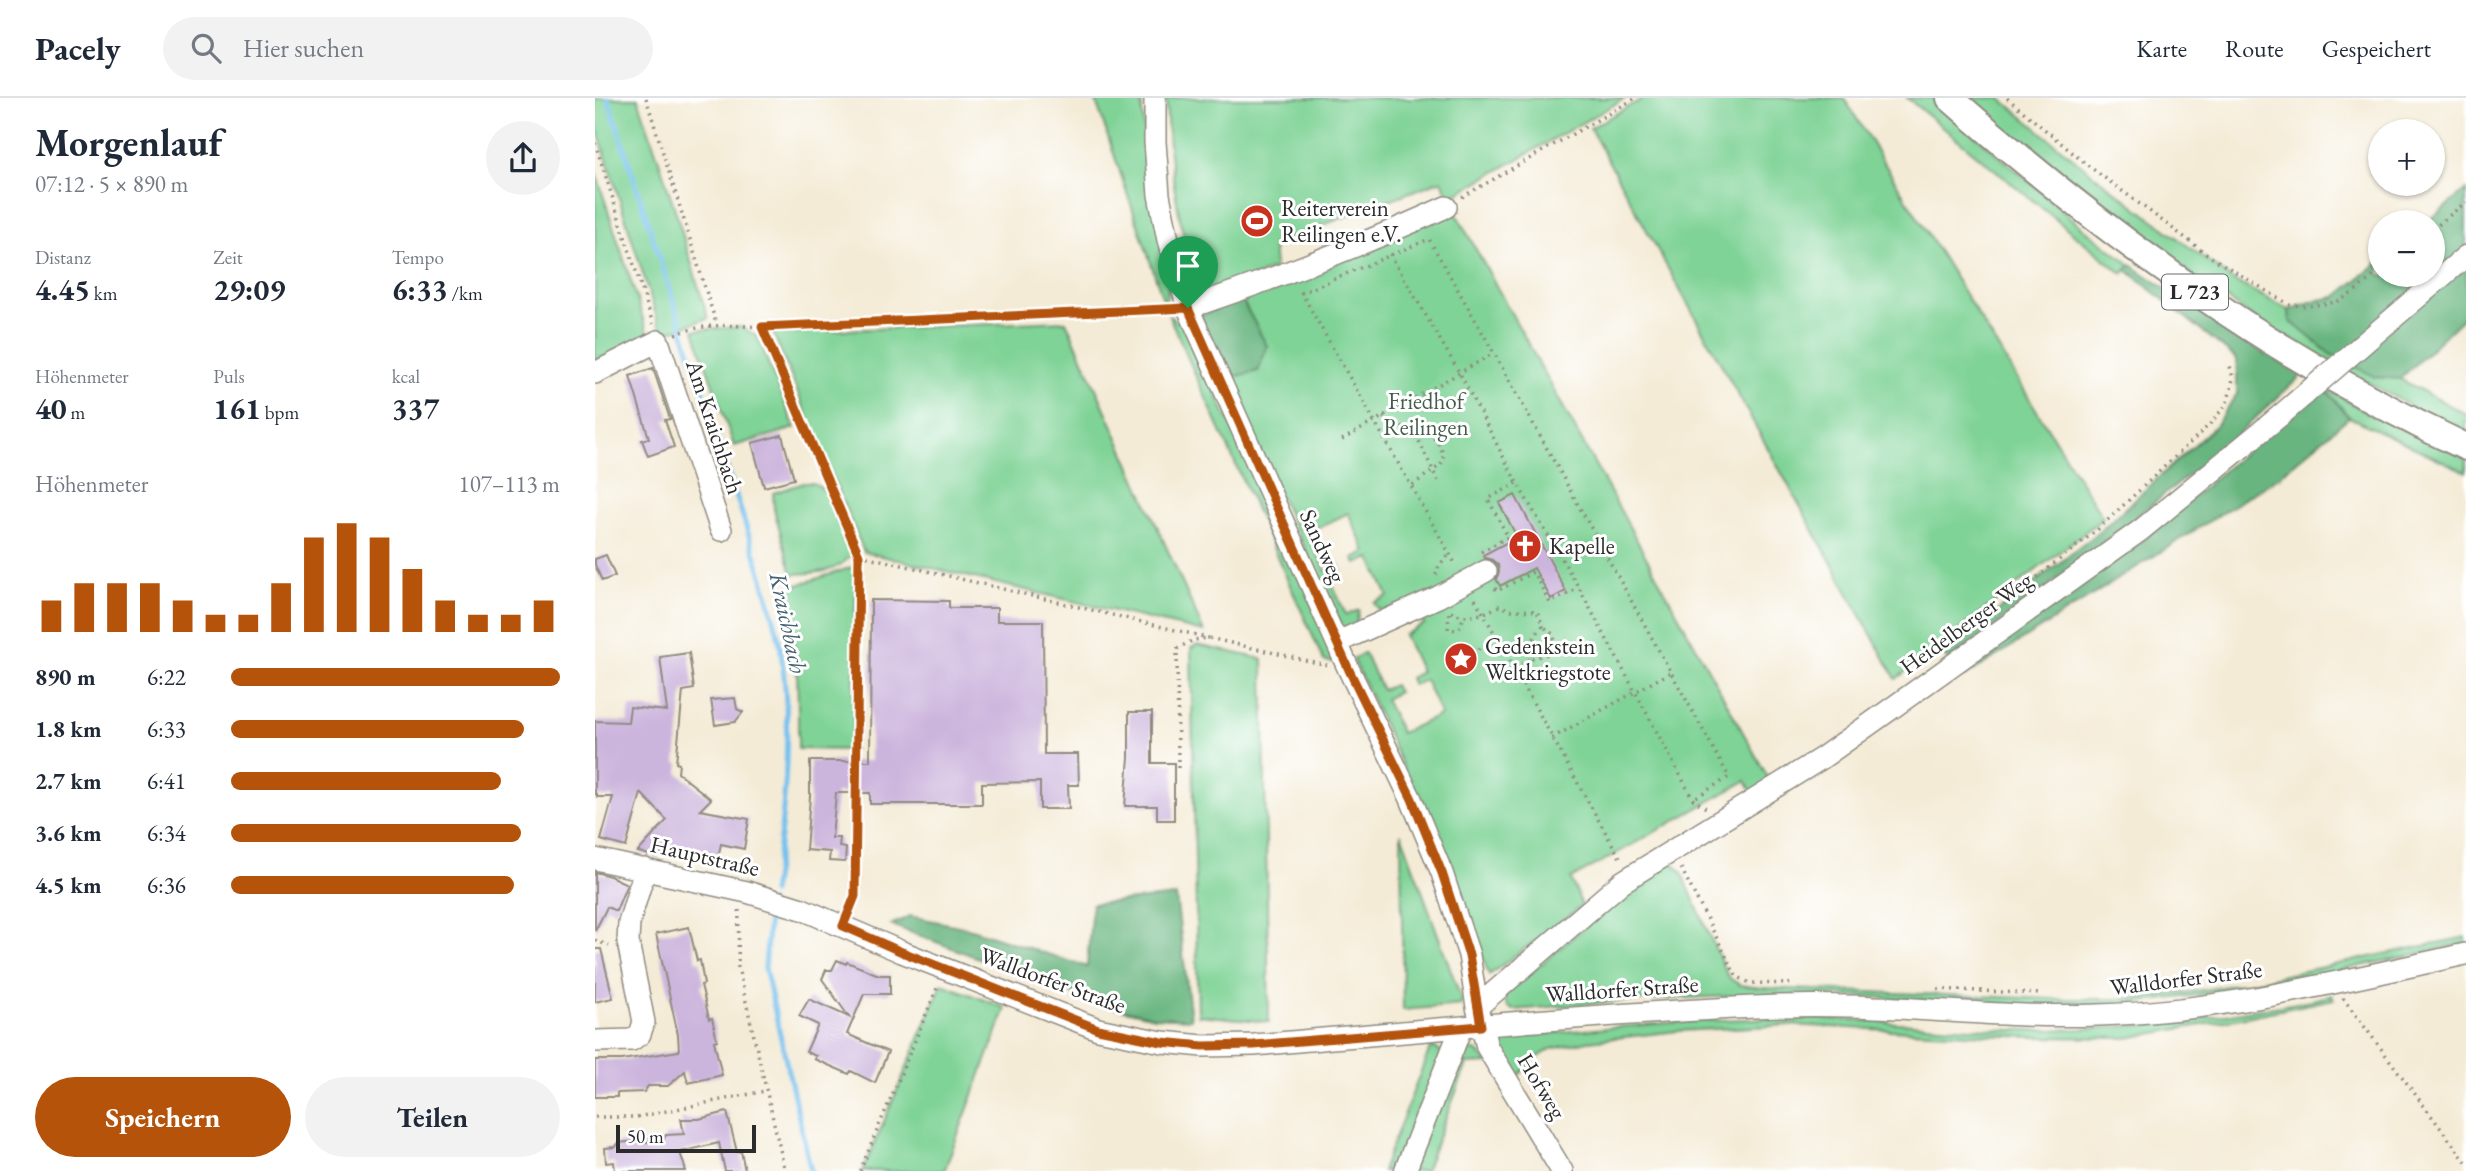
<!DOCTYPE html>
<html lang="de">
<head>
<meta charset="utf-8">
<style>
	body { margin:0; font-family:"EB Garamond",serif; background:#f2f2f3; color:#1f2937; height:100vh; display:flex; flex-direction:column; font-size:26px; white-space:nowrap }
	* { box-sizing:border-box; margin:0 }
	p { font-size:23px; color:#747a83 }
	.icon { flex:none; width:38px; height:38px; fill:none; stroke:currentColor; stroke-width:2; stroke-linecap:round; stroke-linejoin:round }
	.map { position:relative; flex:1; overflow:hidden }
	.sheet { display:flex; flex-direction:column; background:#fff; width:595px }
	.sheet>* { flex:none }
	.controls { position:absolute; left:1773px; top:21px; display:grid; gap:14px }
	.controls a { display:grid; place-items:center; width:77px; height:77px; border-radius:50%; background:#fff; box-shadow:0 2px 5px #0004; font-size:35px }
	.scale { position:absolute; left:21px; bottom:18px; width:140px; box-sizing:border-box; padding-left:7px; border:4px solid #2b2b2b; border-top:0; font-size:19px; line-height:24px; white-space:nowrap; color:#2b2b2b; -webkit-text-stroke:5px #fff; paint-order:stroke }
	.pin { position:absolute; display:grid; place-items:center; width:60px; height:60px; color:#fff; margin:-72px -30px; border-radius:50% 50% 50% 0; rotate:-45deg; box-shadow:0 0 7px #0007 }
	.pin .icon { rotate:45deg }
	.round { display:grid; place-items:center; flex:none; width:74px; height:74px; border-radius:37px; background:#f2f2f3 }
	.overview { display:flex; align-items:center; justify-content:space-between; height:119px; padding:0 35px }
	h1 { font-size:38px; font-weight:700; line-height:52px }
	.figures { display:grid; grid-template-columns:repeat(3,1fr); gap:10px; height:119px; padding:7px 35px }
	.figures div { display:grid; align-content:center }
	.figures b { font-size:30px; font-weight:700 }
	.figures small { font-size:19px; font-weight:400 }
	.figures p { font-size:19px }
	.chart { height:196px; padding:14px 35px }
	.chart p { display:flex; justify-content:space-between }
	.chart svg { width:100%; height:126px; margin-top:7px; stroke:#b45309; stroke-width:6 }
	.action { display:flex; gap:14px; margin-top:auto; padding:14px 35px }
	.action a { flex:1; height:80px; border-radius:42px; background:#b45309; color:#fff; font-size:28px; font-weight:700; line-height:80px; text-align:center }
	.action a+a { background:#f2f2f3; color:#1f2937 }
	ul { padding:0 35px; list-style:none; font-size:23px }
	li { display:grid; grid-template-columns:112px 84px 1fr; align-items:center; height:52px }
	li i { height:18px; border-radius:9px; background:#b45309 }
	header { display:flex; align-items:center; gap:42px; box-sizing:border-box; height:98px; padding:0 35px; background:#fff; border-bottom:2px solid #e0e1e3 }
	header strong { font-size:33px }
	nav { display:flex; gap:38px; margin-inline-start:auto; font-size:24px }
	.search { width:490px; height:63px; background:#f2f2f3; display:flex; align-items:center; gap:18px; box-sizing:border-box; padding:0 24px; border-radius:38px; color:#747a83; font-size:26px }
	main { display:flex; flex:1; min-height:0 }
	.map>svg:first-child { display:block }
	.green { fill:#7fd396; stroke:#557f60; stroke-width:2 }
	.forest { fill:#67b57f; stroke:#497055; stroke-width:2 }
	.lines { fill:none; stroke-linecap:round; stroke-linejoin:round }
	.stream { stroke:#74c1ee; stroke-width:5 }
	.building { fill:#ccb5dd }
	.minor-casing { stroke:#908b80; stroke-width:24 }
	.major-casing { stroke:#908b80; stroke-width:30 }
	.path { stroke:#908b80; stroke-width:3.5; stroke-dasharray:2 5; stroke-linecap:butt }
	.minor { stroke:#fff; stroke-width:21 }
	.major { stroke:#fff; stroke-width:26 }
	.minor-bridge-casing { stroke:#908b80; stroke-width:24; stroke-linecap:butt }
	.minor-bridge { stroke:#fff; stroke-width:21 }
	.route-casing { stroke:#fff; stroke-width:14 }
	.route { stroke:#b45309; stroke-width:9 }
	.labels { text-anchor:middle; stroke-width:6; stroke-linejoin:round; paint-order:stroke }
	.shield { fill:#fff; stroke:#6b6b6b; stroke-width:2 }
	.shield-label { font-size:21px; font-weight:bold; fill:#2b2b2b }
	.poi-label { font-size:23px; fill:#2b2b2b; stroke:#fff; text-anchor:start }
	.park-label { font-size:23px; fill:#445d4b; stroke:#fff }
	.street-label { font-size:23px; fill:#2b2b2b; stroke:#fff }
	.water-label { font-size:24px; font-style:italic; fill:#45606f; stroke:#fff }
</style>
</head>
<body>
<header>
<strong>Pacely</strong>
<div class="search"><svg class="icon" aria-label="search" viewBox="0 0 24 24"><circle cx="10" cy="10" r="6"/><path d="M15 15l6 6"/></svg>Hier suchen</div>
<nav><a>Karte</a><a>Route</a><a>Gespeichert</a></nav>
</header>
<main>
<section class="sheet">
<div class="overview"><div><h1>Morgenlauf</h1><p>07:12 · 5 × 890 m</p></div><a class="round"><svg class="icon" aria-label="share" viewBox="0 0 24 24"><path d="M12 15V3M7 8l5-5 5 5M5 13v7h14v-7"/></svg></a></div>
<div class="figures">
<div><p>Distanz</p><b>4.45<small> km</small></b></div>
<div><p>Zeit</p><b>29:09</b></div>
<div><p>Tempo</p><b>6:33<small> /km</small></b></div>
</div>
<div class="figures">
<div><p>Höhenmeter</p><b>40<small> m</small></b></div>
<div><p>Puls</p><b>161<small> bpm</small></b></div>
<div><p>kcal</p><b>337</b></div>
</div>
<div class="chart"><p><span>Höhenmeter</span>107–113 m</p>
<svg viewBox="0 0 160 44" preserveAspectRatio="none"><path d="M5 44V33M15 44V27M25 44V27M35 44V27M45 44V33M55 44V38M65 44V38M75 44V27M85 44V11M95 44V6M105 44V11M115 44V22M125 44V33M135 44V38M145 44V38M155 44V33"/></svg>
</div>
<ul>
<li><b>890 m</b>6:22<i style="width:100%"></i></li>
<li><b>1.8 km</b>6:33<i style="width:89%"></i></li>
<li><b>2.7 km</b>6:41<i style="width:82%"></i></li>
<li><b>3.6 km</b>6:34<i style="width:88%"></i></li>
<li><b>4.5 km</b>6:36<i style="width:86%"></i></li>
</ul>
<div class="action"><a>Speichern</a><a>Teilen</a></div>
</section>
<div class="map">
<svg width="1871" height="1073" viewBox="0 0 1871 1073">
	<rect width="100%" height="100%" fill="#fff"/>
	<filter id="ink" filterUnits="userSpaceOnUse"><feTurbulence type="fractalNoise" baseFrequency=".0143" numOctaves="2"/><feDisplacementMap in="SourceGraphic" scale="14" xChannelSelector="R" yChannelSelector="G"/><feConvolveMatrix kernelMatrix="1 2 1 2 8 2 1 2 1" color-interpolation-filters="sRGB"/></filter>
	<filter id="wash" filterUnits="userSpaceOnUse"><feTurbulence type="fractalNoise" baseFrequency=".00686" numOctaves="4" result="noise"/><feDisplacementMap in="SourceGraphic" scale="28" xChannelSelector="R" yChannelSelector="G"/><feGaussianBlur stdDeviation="1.57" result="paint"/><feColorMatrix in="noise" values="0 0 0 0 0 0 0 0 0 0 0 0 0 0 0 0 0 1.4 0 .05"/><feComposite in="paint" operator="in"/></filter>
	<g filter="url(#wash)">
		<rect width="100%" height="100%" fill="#f4ebd6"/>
		<path class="green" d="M 0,0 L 43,0 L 78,105 L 113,220 L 67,236 L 0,24 Z
			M 500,0 L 546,0 L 552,63 L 575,184 L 570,207 Z
			M 571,0 L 1031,0 L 854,100 L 847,82 L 678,146 L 680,170 L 606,203 C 586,138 573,69 571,0 Z
			M 1049,0 L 1249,0 L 1508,420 L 1301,581 L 995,30 Z
			M 1312,0 L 1337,0 L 1487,129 L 1536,167 L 1528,176 Z
			M 1373,0 L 1405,0 L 1495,74 L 1639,183 L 1694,212 L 1695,223 L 1780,279 L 1805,281 L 1871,316 L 1871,335 L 1842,323 L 1665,224 L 1519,122 Z
			M 0,72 L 53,236 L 0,265 Z
			M 857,108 L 1176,685 L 1158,697 L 1151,683 L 976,781 L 987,808 L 894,877 L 855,771 L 758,561 L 769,555 L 787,592 L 799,587 L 803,594 L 790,601 L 806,635 L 846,617 L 830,582 L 818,587 L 815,580 L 826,574 L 809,537 L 829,526 L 816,504 L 789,513 L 785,513 L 779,505 L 793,498 L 775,460 L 761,466 L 758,460 L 771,454 L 753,415 L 712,435 L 731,473 L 743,467 L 746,473 L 734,479 L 751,517 L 764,512 L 761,527 L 754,531 L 747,530 L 630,281 L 663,273 L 672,248 L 646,200 Z
			M 574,218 L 589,227 L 703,470 L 741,564 L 729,563 Z
			M 471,223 L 609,534 L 269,454 L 178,235 Z
			M 146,229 L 162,238 L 200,330 L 139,348 L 99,232 Z
			M 1727,288 L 1776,317 L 1871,360 L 1871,374 L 1754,319 Z
			M 209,385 L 218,385 L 231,393 L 256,457 C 241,476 219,475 197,476 L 179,411 L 178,395 Z
			M 261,468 L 258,652 L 203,651 C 203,598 205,543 187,492 Z
			M 602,547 L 668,561 L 674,924 L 603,917 L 596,550 Z
			M 806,735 L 867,903 L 866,907 L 808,912 Z
			M 1077,764 L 1086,773 L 1133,879 L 1145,887 L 1167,890 L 1456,901 L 1527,901 L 1596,894 L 1652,885 L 1871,839 L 1871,845 C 1754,871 1636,898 1517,906 C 1428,912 1340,901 1252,898 C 1140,895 1030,902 919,912 L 912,909 L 909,898 L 1039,787 Z
			M 347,886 L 411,910 L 349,1073 L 268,1073 Z
			M 1737,897 L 1739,901 L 1641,921 L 1532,940 L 1435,939 L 1194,927 L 1083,933 L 993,943 L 956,951 L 939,962 L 920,981 L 906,951 L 908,945 L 917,939 C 1019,929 1122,918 1224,921 C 1288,922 1352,930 1415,932 C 1495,933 1574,927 1653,913 C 1681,909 1709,905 1737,897 Z
			M 836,948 L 859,960 L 872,952 L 881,952 L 893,965 L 872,966 L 830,1073 L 787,1073 Z"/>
		<path class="forest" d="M 1871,92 L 1871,217 L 1805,281 L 1780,279 L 1735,256 L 1695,223 L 1694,212 L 1718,203 L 1741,199 L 1785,163 L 1785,177 L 1838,177 L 1838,124 L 1832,124 Z
			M 1536,167 L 1645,241 L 1707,277 L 1628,350 L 1473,473 L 1355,562 L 1346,557 L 1504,434 L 1620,328 L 1642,296 L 1642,261 L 1532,172 Z
			M 646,200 L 672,248 L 663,273 L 630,281 L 605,218 Z
			M 1727,287 L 1754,319 L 1682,380 L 1370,578 L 1360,578 L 1551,440 Z
			M 581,798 L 596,921 L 559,919 L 505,906 L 296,827 L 315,818 L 373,830 L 492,869 L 497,806 Z"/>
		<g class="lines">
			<path class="stream" d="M 13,0 L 168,481 C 174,505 183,530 186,554 C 198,633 190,717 177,795
				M 175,804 L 170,870 L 216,1073"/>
		</g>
		<g id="blocks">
			<path class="building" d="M 58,270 L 75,321 L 70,322 L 79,349 L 53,358 L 47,342 L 54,340 L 35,278 Z
				M 187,337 L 199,381 L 169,389 L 157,345 Z
				M 920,397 L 971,493 L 956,501 L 939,470 L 905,488 L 901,481 L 904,474 L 903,467 L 897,462 L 890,460 L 888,457 L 922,439 L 904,405 Z
				M 11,457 L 20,478 L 7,483 L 0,467 L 0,461 Z
				M 276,502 L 354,503 L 354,510 L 402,510 L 402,523 L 448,523 L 449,656 L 483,656 L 484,687 L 473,687 L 474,711 L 445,711 L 445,684 L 387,685 L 387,706 L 275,706 L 275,695 L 241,695 L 237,740 L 245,740 L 244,749 L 251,750 L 250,764 L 234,763 L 235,754 L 211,752 L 215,698 L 215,663 L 275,663 Z
				M 94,555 L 99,591 L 88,593 L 81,665 L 84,666 L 83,675 L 116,701 L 105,712 L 154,721 L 149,751 L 126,746 L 123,759 L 99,755 L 99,759 L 66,754 L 62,759 L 43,754 L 72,722 L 46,695 L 31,749 L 6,742 L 18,699 L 2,699 L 2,696 L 0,696 L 0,623 L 33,624 L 35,609 L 72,613 L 65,559 Z
				M 140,600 L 142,611 L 148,614 L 140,624 L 120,627 L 116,602 Z
				M 534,614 L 557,614 L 557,665 L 579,665 L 579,722 L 562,722 L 562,708 L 530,708 L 534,659 Z
				M 0,774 L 15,778 L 32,786 L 21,813 L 12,809 L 0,833 Z
				M 94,829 L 102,863 L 105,862 L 109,886 L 106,887 L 110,903 L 114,921 L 117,920 L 122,942 L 119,943 L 127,977 L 93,985 L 90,973 L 73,988 L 53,988 L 49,994 L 22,995 L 22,999 L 0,999 L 0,962 L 27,962 L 84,953 L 83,937 L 61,836 Z
				M 0,851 L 6,851 L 18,900 L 0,904 Z
				M 242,862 L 251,866 L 252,864 L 284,877 L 295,877 L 295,896 L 269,896 L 252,936 L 293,954 L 280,985 L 256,973 L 254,976 L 219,961 L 221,958 L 211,954 L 223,927 L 204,918 L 214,901 L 254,919 L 227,881 L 231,872 L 237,872 Z
				M 132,1014 L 142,1054 L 146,1053 L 150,1073 L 130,1073 L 124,1045 L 85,1054 L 91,1073 L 20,1073 L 19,1064 L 11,1065 L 10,1050 L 21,1049 L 23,1045 L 32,1044 L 67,1044 L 71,1037 L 89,1036 L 86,1021 L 104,1021 Z"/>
		</g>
	</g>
	<g filter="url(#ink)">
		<use href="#blocks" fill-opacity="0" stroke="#908b80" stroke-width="2"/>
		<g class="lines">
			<defs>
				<path id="minor" d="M 560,0 L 560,44 L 564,97 L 573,142 L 593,210 L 754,572 L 816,701 L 847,775 L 874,857 L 882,909 L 892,949 L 967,1073
					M 593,210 C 681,180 766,148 851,109
					M 1775,240 L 1871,158
					M 0,275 L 63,243 L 126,432
					M 743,544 L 843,499 L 891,473
					M 0,761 L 152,794 L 207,811 L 307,854 L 503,931 L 567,944 L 608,948 L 659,947 C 834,932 1009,915 1184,908 C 1291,904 1397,921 1503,917 C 1627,914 1750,882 1871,856
					M 882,909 L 1027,784 L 1227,660 L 1279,623 L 1546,432 L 1686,317
					M 0,943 L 37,942 L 45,936 L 49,924 L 33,844 L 34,825 L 50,771
					M 810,1073 L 866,930"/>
				<path id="major" d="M 1355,0 C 1512,138 1681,261 1871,349"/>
			</defs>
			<use href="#minor" class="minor-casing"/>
			<use href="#major" class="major-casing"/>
			<path class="path" d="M 51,0 L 121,225
				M 1412,0 L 1491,66 L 1616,159 L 1695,207 L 1714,208 L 1742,204 L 1759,194 L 1785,173
				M 0,45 L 58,226
				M 867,99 L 1041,0
				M 1838,131 L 1871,104
				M 795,156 L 864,274 L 922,385 L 984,490 L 1098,701 L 1111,710
				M 706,194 L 861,467
				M 706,195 L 834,141 L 899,255 L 1134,679 L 1098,701
				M 167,229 L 264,457 L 259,714 L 260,798 L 255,811
				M 80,236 C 114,225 132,227 167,229 L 574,211
				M 788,319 L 821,336 L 836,337 C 844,345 852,356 846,367 L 816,388
				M 821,337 L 844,385
				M 747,342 L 899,255
				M 886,454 L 913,439 L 893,401 L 922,385
				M 265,457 L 614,540
				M 841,477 L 844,467 L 855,456
				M 1431,488 L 1502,432 L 1614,327 L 1631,307 L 1636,292 L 1638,280 L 1634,264
				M 900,490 L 902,493 L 938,474 L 955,505 L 984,490
				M 880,501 C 930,588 977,677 1027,763
				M 856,514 C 874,522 887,517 904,508 L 917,512 L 942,513 L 948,528 C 938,539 935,546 937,560 L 957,555 L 960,546 L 959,537 L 948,528
				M 854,515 L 853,531 L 861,532 L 866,528 L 868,518
				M 871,558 L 902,541
				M 921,570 L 937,560
				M 957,640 L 1076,574
				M 583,670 L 582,551 L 598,542 L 614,540 L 732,567
				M 1086,770 L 1141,878 L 1155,885 L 1199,886
				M 144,812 L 143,869 L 190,1073
				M 0,842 L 14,848
				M 1343,891 L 1447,896
				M 1748,900 L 1871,1064
				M 0,1019 L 42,1019 L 170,993
				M 265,1073 L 343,888"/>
			<use href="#minor" class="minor"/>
			<use href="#major" class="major"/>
			<defs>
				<path id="minor-bridge" d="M 1686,317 L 1775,240"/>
			</defs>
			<use href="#minor-bridge" class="minor-bridge-casing"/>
			<use href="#minor-bridge" class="minor-bridge"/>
		</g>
	</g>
	<g class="lines" filter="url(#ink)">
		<defs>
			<path id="route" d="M 593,210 L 754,572 L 817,701 L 847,775 L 874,857 L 886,928 L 659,947 L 608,948 L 567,944 L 503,931 L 307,854 L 248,828 L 260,798 L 264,457 L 167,229 Z"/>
		</defs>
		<use href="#route" class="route-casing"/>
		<use href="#route" class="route"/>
	</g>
	<defs>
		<symbol id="stadium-disc" viewBox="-11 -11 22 22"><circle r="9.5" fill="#c8321e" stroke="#fff"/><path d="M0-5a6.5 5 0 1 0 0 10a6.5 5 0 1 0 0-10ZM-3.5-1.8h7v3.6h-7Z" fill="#fff"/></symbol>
		<symbol id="church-disc" viewBox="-11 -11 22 22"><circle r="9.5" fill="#c8321e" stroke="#fff"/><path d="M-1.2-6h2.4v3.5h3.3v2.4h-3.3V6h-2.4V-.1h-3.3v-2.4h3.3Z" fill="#fff"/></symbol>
		<symbol id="sight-disc" viewBox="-11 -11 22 22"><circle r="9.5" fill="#c8321e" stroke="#fff"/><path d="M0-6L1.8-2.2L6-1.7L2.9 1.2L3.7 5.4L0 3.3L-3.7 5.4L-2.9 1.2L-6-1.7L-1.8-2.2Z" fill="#fff"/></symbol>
	</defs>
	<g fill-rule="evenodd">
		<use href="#stadium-disc" x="643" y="104" width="38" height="38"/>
		<use href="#church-disc" x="911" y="429" width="38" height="38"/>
		<use href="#sight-disc" x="847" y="542" width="38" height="38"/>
	</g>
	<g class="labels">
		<rect class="shield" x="1567" y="176.5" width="66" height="35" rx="5"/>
		<g class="shield-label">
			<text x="1600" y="201">L 723</text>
		</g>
		<g class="poi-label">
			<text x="686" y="118">Reiterverein<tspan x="686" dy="26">Reilingen e.V.</tspan></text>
			<text x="954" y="456">Kapelle</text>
			<text x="890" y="556">Gedenkstein<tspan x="890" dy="26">Weltkriegstote</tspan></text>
		</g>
		<g class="park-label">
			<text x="831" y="311">Friedhof<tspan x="831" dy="26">Reilingen</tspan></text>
		</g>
		<g class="street-label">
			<text transform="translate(120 329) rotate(72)" y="8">Am Kraichbach</text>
			<text transform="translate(728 448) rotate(65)" y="8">Sandweg</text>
			<text transform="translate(1371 525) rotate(-36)" y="8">Heidelberger Weg</text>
			<text transform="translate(110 758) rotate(13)" y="8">Hauptstraße</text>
			<text transform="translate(1591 880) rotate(-7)" y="8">Walldorfer Straße</text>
			<text transform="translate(458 882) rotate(20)" y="8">Walldorfer Straße</text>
			<text transform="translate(1027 891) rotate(-4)" y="8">Walldorfer Straße</text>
			<text transform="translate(947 988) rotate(59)" y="8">Hofweg</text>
		</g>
		<g class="water-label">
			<text transform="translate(193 525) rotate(78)" y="8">Kraichbach</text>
		</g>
	</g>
</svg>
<div class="controls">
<a>+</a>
<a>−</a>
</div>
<div class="scale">50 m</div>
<div class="pin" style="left:593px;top:210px;background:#1e9e55"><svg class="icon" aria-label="arrive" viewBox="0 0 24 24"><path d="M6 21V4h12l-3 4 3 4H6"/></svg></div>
</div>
</main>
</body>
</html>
